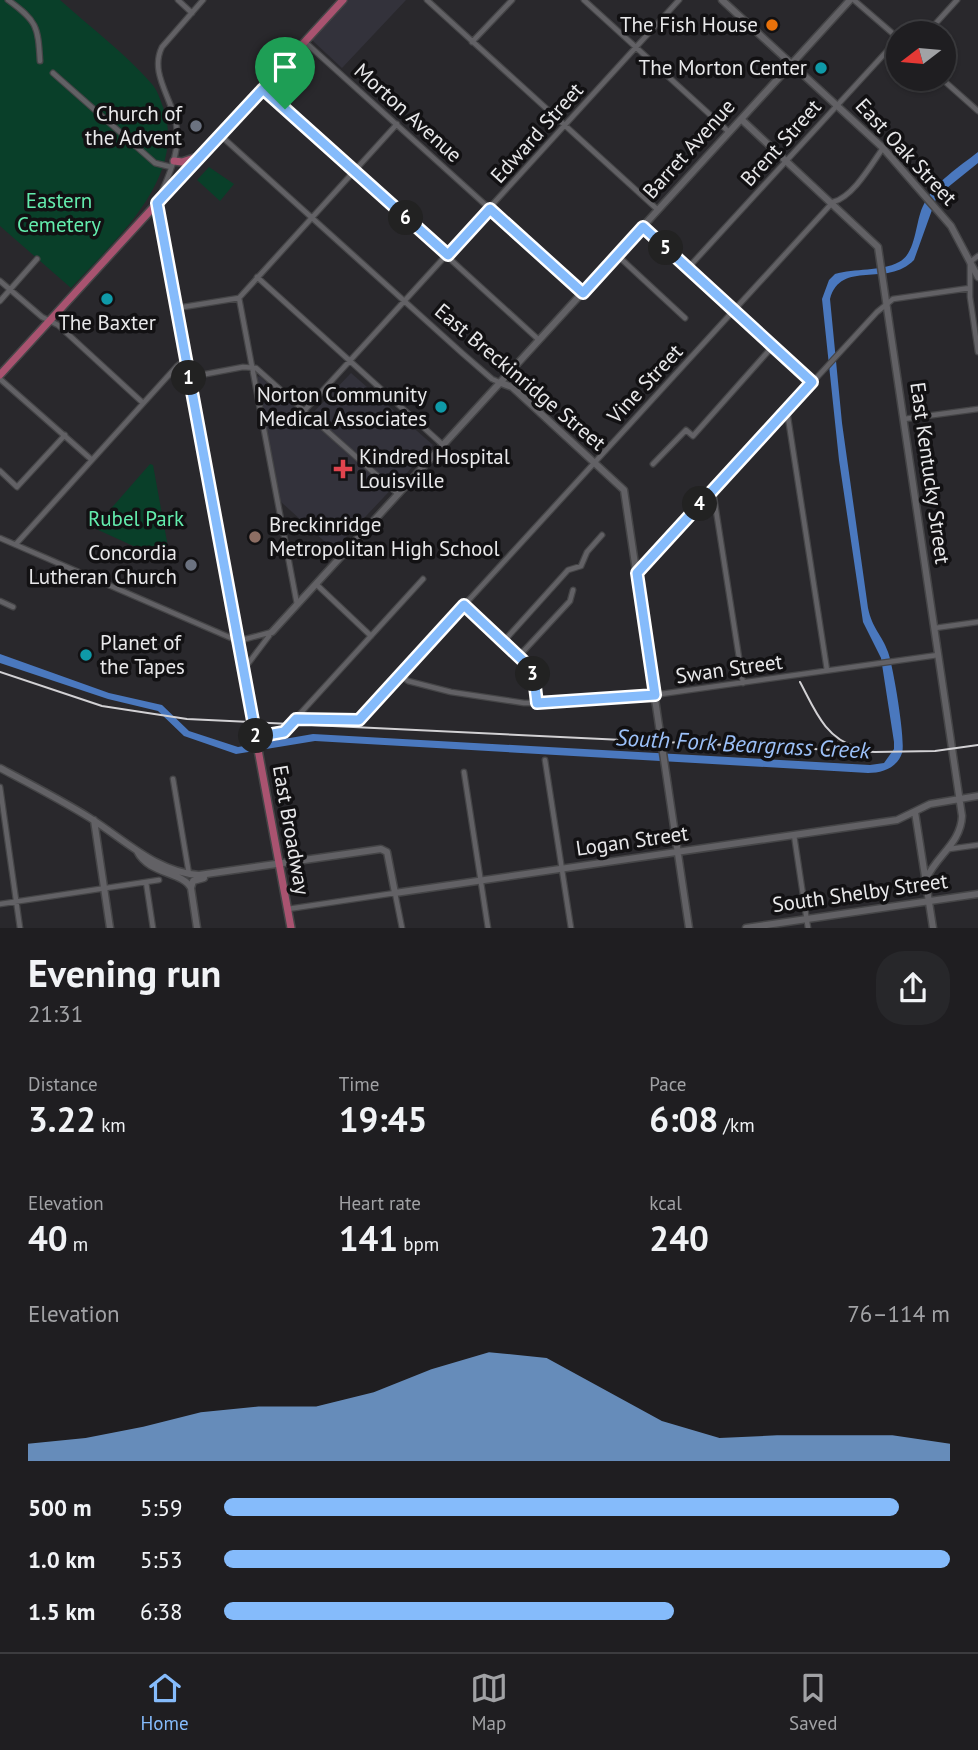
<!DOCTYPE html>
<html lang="en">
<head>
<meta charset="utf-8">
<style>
	body { margin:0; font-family:"PT Sans",sans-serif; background:#27272a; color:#f1f3f6; height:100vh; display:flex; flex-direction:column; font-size:26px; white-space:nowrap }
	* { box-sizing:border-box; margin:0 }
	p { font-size:23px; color:#a1a2a5 }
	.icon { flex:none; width:38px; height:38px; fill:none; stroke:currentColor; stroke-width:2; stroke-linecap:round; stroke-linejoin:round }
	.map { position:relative; height:928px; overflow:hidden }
	.panel { display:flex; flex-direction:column; background:#1f1e21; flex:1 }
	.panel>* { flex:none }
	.needle { width:46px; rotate:254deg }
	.buttons { position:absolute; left:886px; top:21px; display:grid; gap:14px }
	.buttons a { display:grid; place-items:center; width:70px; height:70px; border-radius:50%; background:#1f1e21; box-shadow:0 2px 5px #0004,0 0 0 2px #3c3c3f; font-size:35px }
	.pin { position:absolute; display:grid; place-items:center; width:60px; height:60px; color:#fff; margin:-72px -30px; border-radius:50% 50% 50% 0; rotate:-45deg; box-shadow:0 0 7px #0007 }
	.pin .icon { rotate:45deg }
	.km { position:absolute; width:35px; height:35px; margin:-18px; border-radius:50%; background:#222; color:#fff; font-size:19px; line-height:35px; text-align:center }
	.round { display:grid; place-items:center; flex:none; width:74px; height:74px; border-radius:28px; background:#27272a }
	.summary { display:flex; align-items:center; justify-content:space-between; height:119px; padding:0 28px }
	h1 { font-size:38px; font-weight:700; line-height:52px }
	.stats { display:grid; grid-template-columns:repeat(3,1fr); gap:10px; height:119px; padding:7px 28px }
	.stats div { display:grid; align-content:center }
	.stats b { font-size:35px; font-weight:700 }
	.stats small { font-size:19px; font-weight:400 }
	.stats p { font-size:19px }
	.chart { height:196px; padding:14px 28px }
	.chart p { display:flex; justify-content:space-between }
	.chart svg { width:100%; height:126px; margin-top:7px; fill:#85bbfb; opacity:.7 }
	ul { padding:0 28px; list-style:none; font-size:23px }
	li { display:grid; grid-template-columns:112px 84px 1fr; align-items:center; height:52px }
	li i { height:18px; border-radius:9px; background:#85bbfb }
	.tab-bar { display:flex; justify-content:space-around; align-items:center; height:98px; border-top:2px solid #3c3c3f; background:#1f1e21; font-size:19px; color:#a1a2a5 }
	.tab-bar a { display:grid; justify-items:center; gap:4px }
	.tab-bar .active { color:#85bbfb }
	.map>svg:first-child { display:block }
	.built { fill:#33323b }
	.green { fill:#093f29 }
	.water { fill:#4a78be }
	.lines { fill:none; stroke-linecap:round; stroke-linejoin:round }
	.street-casing { stroke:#454547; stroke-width:7 }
	.secondary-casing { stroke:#454547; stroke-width:9 }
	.primary-casing { stroke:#454547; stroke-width:10 }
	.street { stroke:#626165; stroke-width:4.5 }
	.secondary { stroke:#626165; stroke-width:6 }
	.primary { stroke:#a95370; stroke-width:7 }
	.rail { stroke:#d2d1d4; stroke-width:2 }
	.route-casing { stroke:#fff; stroke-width:14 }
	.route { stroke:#85bbfb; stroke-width:9 }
	.food-dot { fill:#e8710a; stroke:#121113; stroke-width:2.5 }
	.culture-dot { fill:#0f9aa8; stroke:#121113; stroke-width:2.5 }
	.worship-dot { fill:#6b7280; stroke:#121113; stroke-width:2.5 }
	.health-dot { fill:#e0444e; stroke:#121113; stroke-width:2.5 }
	.education-dot { fill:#8d6e63; stroke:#121113; stroke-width:2.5 }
	.labels { text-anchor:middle; stroke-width:7; stroke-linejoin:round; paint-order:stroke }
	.poi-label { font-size:21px; fill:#e8e8ea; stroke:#121113; text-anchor:end }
	.street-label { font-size:21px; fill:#e8e8ea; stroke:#121113 }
	.park-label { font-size:21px; fill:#63ecad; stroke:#121113 }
	.water-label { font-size:23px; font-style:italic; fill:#9cc1f9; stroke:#121113 }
</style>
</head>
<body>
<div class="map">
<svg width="978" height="928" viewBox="0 0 978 928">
	<rect width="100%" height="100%" fill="#29282c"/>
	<path class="built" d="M 348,0 L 406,0 L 342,68 L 312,40 Z
		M 351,373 L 433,445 L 334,550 L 280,501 L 256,379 L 259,376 L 308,418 Z"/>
	<path class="green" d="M 0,0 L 60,0 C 90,27 125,53 151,83 C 157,89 160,99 163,107 C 188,178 114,241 71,288 L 0,226 Z
		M 209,167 L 234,184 L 220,201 L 197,180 Z
		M 150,464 L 153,465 L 170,558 L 166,561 L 94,528 Z"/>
	<path class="water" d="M 978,152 L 978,163 L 937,196 L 914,260 C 887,288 841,259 830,299 L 842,423 L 868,608 C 872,628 882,635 888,652 C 893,665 906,742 902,753 C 897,768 882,773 868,773 L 315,741 L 236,754 L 184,736 L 158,711 L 108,699 L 0,663 L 0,654 L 109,693 L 162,705 L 189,731 L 238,747 L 313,734 L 870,765 L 884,763 L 894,749 L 894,742 L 881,658 L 863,622 L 839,460 L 822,299 L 829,280 L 835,274 C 855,268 880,272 899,262 C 917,253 915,220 924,204 C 935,182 959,167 978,152 Z"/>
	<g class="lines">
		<defs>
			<path id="street" d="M 8,0 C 37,21 38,26 40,61
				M 178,0 L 192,13
				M 427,0 L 658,210
				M 584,0 L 729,132
				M 854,0 L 898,38
				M 927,33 L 957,0
				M 305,42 L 583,293
				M 472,42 L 512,0
				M 53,73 L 155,163 L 171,167
				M 942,79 L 978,111
				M 263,89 L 539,340
				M 220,135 L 462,353 L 492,379 L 501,383
				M 159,199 C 168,176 179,156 177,131 C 176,102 148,75 162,47 L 203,0
				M 643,227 L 812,382
				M 617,255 L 685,318
				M 978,256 L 970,262 L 970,297 L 978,352
				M 688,268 L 898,39
				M 257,277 L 443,445
				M 0,281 L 42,317 L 58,325 L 143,403
				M 239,298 L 297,604
				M 0,301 L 37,259
				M 177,308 L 239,298 L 397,124
				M 190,377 L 243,367 L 256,368 L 398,494
				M 0,379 L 92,460
				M 304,411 L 679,0
				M 787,411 L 827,670
				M 904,419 L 978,409
				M 653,464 L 686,430 L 693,436 L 773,346
				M 0,471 L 17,487 L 65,435
				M 713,491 L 743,683
				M 0,538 L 238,641 L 272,632
				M 16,544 L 177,366 L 185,360
				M 637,573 L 877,312 L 893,299 L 970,288
				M 316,584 L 371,636
				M 0,601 L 13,607
				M 464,605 L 529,665 L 533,670 L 537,703
				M 935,628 L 978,622
				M 504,641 L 568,570 L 581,566 L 587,552 L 602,535
				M 519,656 L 570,601 L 573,590
				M 244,669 L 269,636
				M 400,675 L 408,681 L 451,692 L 524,703 L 553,703 L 661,694 L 938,655
				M 296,719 L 359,720 L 833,202 C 853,197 871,165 883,148
				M 256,737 L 286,729 L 423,579
				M 545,760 L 571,928
				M 464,772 L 488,928
				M 173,779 L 189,874
				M 0,787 L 20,928
				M 794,835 L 808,928
				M 949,849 L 978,845
				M 146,882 L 153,928
				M 0,904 L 159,880
				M 288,909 L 395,893 L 402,928"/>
			<path id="secondary" d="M 722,0 L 883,148 L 951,226 L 978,277
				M 741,119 L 878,247 L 962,816 C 961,843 937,855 926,879
				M 501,383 L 512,387 L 624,490 L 689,928
				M 272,632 L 850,0
				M 0,768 C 30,784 61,800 90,818 C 125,840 156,872 199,875 L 381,849 L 387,852 L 395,893 L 897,820 L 930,804 L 978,796
				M 915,812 L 933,928
				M 94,820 L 110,928
				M 137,851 C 149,875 182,871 191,888
				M 191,888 L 193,881 L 204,878
				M 191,888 L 197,928
				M 746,928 L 978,894"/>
			<path id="primary" d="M 174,161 L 182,162 L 194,158
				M 157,203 L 291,928
				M 0,375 L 343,0"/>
		</defs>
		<use href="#street" class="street-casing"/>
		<use href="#secondary" class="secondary-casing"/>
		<use href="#primary" class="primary-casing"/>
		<use href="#street" class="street"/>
		<use href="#secondary" class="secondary"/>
		<use href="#primary" class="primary"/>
		<path class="rail" d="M 0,672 L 102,706 L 187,719 L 875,752 L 935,751 L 978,745
			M 800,682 C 814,708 825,739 857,747"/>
	</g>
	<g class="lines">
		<defs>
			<path id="route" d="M 263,89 L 448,255 L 490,209 L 583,293 L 643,227 L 812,382 L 637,573 L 655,695 L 537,703 L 533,670 L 464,605 L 359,720 L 296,719 L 284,732 L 256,737 L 157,203 Z"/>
		</defs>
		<use href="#route" class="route-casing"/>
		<use href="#route" class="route"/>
	</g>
	<circle class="food-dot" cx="772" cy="25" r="7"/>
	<g class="culture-dot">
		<circle cx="821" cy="68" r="7"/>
		<circle cx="107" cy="299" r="7"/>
		<circle cx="441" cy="407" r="7"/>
		<circle cx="86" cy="655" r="7"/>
	</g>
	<g class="worship-dot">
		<circle cx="196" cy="126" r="7"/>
		<circle cx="191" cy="565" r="7"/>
	</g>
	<path class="health-dot" d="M339.5 458.5h7v7h7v7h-7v7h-7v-7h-7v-7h7z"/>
	<circle class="education-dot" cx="255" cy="537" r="7"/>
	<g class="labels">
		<g class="poi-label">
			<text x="758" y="32">The Fish House</text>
			<text x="807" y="75">The Morton Center</text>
			<text x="182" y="121">Church of<tspan x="182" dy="24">the Advent</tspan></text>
			<text x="107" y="330" text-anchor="middle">The Baxter</text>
			<text x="427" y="402">Norton Community<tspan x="427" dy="24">Medical Associates</tspan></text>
			<text x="359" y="464" text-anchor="start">Kindred Hospital<tspan x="359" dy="24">Louisville</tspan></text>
			<text x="269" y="532" text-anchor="start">Breckinridge<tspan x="269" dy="24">Metropolitan High School</tspan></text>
			<text x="177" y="560">Concordia<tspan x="177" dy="24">Lutheran Church</tspan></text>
			<text x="100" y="650" text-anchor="start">Planet of<tspan x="100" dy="24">the Tapes</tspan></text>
		</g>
		<g class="street-label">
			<text transform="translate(408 113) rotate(42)" y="7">Morton Avenue</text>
			<text transform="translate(537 133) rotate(-48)" y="7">Edward Street</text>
			<text transform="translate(781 143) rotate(-48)" y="7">Brent Street</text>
			<text transform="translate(689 149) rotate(-48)" y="7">Barret Avenue</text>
			<text transform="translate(906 152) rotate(47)" y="7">East Oak Street</text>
			<text transform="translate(520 377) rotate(40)" y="7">East Breckinridge Street</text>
			<text transform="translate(645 384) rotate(-47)" y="7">Vine Street</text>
			<text transform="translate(930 473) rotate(82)" y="7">East Kentucky Street</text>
			<text transform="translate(729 669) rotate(-8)" y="7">Swan Street</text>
			<text transform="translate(291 830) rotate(80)" y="7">East Broadway</text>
			<text transform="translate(632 841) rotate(-8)" y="7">Logan Street</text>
			<text transform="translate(860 893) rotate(-8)" y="7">South Shelby Street</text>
		</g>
		<g class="park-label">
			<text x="59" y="208">Eastern<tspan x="59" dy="24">Cemetery</tspan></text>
			<text x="136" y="526">Rubel Park</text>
		</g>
		<g class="water-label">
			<text transform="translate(743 744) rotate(3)" y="8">South Fork Beargrass Creek</text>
		</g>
	</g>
</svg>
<div class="buttons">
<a><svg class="needle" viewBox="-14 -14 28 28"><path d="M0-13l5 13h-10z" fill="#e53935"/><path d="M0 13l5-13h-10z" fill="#a1a2a5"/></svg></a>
</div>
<div class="pin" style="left:285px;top:109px;background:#1e9e55"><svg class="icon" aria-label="arrive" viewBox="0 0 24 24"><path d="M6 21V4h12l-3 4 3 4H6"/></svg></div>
<b class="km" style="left:189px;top:378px">1</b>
<b class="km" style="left:256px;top:736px">2</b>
<b class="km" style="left:533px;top:674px">3</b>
<b class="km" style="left:700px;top:504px">4</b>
<b class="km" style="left:666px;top:248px">5</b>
<b class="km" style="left:406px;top:218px">6</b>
</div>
<section class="panel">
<div class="summary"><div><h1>Evening run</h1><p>21:31</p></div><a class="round"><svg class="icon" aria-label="share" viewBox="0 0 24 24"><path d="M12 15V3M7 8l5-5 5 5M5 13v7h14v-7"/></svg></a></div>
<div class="stats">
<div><p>Distance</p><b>3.22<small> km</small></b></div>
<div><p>Time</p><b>19:45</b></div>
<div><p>Pace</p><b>6:08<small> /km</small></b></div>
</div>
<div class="stats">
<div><p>Elevation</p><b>40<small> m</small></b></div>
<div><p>Heart rate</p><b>141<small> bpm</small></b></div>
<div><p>kcal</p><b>240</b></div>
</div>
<div class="chart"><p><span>Elevation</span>76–114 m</p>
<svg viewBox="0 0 160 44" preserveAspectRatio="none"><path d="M0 44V38L10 36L20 32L30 27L40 25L50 25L60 20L70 12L80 6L90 8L100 19L110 30L120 36L130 35L140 35L150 35L160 38V44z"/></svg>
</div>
<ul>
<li><b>500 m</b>5:59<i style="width:93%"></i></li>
<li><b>1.0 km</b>5:53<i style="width:100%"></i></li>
<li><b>1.5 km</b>6:38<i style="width:62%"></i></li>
</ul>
</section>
<nav class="tab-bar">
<a class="active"><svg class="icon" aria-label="home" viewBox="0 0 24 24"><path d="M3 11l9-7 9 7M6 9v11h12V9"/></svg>Home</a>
<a><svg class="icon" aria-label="map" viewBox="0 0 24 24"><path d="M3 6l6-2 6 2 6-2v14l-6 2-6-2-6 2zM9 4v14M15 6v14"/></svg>Map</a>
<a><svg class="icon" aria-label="saved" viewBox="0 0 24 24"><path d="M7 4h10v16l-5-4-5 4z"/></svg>Saved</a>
</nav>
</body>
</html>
